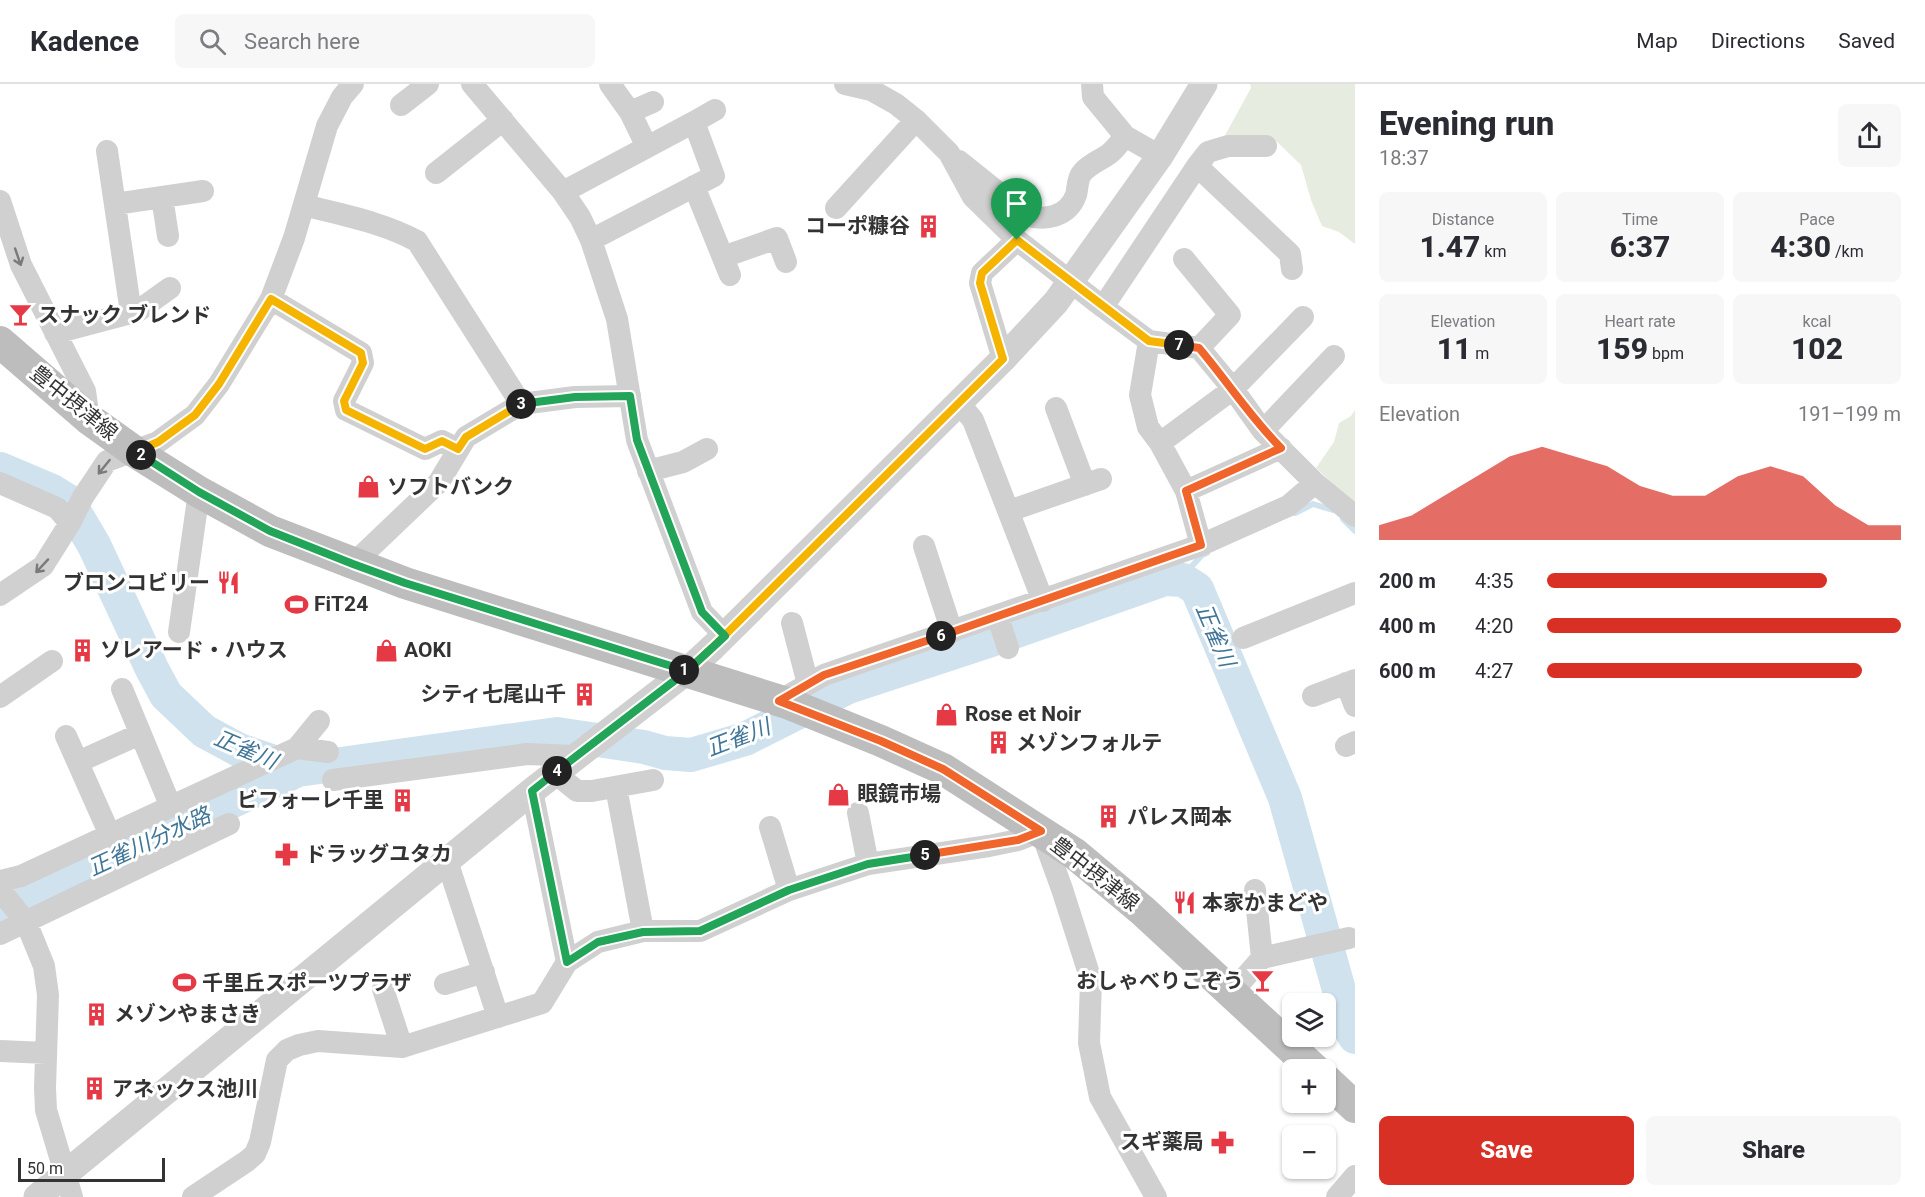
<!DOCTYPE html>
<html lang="en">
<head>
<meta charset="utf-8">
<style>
	body { margin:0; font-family:Roboto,"Noto Sans JP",sans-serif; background:#f7f7f7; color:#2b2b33; height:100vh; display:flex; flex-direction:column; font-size:22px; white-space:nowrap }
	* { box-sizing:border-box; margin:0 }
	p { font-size:20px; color:#7c7c81 }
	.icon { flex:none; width:33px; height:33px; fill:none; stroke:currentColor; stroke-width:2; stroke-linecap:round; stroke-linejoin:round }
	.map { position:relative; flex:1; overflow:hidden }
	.panel { display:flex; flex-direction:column; background:#fff; width:570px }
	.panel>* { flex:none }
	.fabs { position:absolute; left:1282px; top:909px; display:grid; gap:12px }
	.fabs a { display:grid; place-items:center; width:54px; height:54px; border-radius:9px; background:#fff; box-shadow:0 2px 4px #0004; font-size:30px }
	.scale { position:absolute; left:18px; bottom:15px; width:147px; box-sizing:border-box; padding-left:6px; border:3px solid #333; border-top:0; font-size:16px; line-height:21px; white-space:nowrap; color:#333; -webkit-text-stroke:4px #fff; paint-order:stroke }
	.pin { position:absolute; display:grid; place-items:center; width:51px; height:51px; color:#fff; margin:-62px -26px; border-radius:50% 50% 50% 0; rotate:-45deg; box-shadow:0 0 6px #0007 }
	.pin .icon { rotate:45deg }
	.km { position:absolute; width:30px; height:30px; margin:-15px; border-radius:50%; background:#222; color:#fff; font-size:16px; line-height:30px; text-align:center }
	.round { display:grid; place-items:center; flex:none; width:63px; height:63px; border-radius:9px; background:#f7f7f7 }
	.overview { display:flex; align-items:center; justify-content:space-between; height:102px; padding:0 24px }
	h1 { font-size:33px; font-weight:800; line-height:45px }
	.figures { display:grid; grid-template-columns:repeat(3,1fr); gap:9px; height:102px; padding:6px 24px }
	.figures div { display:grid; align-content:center; border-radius:9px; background:#f7f7f7; text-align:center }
	.figures b { font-size:30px; font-weight:800 }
	.figures small { font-size:16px; font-weight:400 }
	.figures p { font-size:16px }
	.chart { height:168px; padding:12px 24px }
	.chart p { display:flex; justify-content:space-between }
	.chart svg { width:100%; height:108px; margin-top:6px; fill:#d93025; opacity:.7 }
	.cta { display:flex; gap:12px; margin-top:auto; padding:12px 24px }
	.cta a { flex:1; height:69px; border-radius:9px; background:#d93025; color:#fff; font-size:24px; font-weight:800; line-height:69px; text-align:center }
	.cta a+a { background:#f7f7f7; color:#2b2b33 }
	ul { padding:0 24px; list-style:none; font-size:20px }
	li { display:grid; grid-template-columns:96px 72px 1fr; align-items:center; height:45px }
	li i { height:15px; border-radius:8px; background:#d93025 }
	header { display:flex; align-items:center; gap:36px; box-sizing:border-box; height:84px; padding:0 30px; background:#fff; border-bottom:2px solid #e1e1e2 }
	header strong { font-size:28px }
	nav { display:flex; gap:33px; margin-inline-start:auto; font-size:21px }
	.search { width:420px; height:54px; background:#f7f7f7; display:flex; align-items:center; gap:15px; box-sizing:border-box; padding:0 21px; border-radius:9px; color:#7c7c81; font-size:22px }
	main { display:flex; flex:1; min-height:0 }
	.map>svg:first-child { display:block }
	.green { fill:#e6ecdf }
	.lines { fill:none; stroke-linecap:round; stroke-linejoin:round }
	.stream { stroke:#cfe2ee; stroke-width:6 }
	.river { stroke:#cfe2ee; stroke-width:34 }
	.minor { stroke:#d0d0d0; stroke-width:22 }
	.tertiary { stroke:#d0d0d0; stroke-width:27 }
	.secondary { stroke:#bdbdbd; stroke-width:32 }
	.oneway { stroke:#7a7a7a }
	.split-1-casing { stroke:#fff; stroke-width:12 }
	.split-2-casing { stroke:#fff; stroke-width:12 }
	.split-3-casing { stroke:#fff; stroke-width:12 }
	.split-4-casing { stroke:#fff; stroke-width:12 }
	.split-5-casing { stroke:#fff; stroke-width:12 }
	.split-6-casing { stroke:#fff; stroke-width:12 }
	.split-7-casing { stroke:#fff; stroke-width:12 }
	.split-8-casing { stroke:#fff; stroke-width:12 }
	.split-1 { stroke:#f5b400; stroke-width:8 }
	.split-2 { stroke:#22a559; stroke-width:8 }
	.split-3 { stroke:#f5b400; stroke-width:8 }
	.split-4 { stroke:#22a559; stroke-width:8 }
	.split-5 { stroke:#22a559; stroke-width:8 }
	.split-6 { stroke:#f0652b; stroke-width:8 }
	.split-7 { stroke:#f0652b; stroke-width:8 }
	.split-8 { stroke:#f5b400; stroke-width:8 }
	.labels { text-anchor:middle; stroke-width:6; stroke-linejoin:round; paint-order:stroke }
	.poi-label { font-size:21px; font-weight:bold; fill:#333; stroke:#fff; text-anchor:start }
	.street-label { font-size:21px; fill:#333; stroke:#fff }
	.water-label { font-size:22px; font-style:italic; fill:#3f7597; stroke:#fff }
</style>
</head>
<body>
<header>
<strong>Kadence</strong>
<div class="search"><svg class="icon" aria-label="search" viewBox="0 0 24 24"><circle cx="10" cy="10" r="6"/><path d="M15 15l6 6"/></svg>Search here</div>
<nav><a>Map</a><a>Directions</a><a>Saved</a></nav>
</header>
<main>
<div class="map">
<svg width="1355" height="1113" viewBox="0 0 1355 1113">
	<rect width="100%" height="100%" fill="#fff"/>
	<path class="green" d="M 1250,0 L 1355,0 L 1355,160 L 1339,148 L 1322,142 L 1311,116 L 1301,81 L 1273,54 L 1223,55 L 1251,4 Z
		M 1355,326 L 1355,420 L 1316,384 L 1334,358 L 1339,339 L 1351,332 Z"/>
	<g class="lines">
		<path class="stream" d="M 1295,429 L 1313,420 L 1333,426
			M 1343,435 L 1355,447
			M 1192,482 L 1202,471 L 1207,469"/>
		<path class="river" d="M 0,385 L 52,407 L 68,417 L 94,461 L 152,585 L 166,611 L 204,647 L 239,666 L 298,686 L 557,650 L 644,663 L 665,669 L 691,671 L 745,655 L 848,603 L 991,556 L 1165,495 L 1183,496 L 1197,505 L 1285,714 L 1350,945 L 1355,953
			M 0,828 L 298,686"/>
		<path class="minor" d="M 472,0 L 563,108 L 580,133 L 591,156 L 617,235 L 637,356 L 702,528 L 725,552
			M 610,0 L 630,28 L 647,63
			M 845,0 L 871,6 L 896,20 L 916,36 L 949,69 L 973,113 L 1017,156 L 1103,223 L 1149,257 L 1199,264 L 1233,305 L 1263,347 L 1315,399 L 1355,432
			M 1092,0 L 1093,13 L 1125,52 L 1160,72
			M 401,21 L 428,0
			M 630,28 L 653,18
			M 694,38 L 715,26
			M 107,67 L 131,229
			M 959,77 L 1025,130 C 1044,138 1068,133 1076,111 C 1078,104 1077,95 1082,89 C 1089,80 1101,76 1109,70 C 1116,65 1120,58 1125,52
			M 1197,82 L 1208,68 L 1228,62 L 1266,62
			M 436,89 L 503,36
			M 694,102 L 730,191
			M 563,108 L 694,38 L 714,92 L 591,156
			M 162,113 L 168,152
			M 0,117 L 21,181 L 85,307 L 89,335
			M 115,120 L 203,107
			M 304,121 C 342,131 382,138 417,157 L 521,320
			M 836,124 L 916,36
			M 723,173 L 777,154 L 786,178
			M 1184,175 L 1230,231 L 1199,264
			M 271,215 L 361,269 L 363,279 L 344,317 L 346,326 L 425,365 L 442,357 L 458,365
			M 1103,223 L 1197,82 L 1290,170 L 1292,185
			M 55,249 L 138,227 L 170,204
			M 1149,257 L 1140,311 L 1148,343 L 1160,359 L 1186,407 L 1201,461
			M 1003,275 L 980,199 L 982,189 L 1017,156
			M 959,319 L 973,336 L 1043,517
			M 1056,324 L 1085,401
			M 1263,347 L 1334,272
			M 1160,359 L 1233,305 L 1303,233
			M 648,387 L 683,378 L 707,365
			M 0,399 L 57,424 L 70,439
			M 1186,407 L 1281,364
			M 1009,427 L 1101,395
			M 924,462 L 952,548
			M 353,480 L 439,398 L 466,353 L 521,320 L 575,313 L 630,312
			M 0,511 L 43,482 L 70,439 L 83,413 L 107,377 L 158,358 L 195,331 L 219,300 L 271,215 L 294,154 L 327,42 L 342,13 L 353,0
			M 998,533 L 1008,564
			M 792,539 L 808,600
			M 179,548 L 199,408
			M 1243,554 L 1355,509
			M 1346,599 L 1355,622
			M 122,605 L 171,723
			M 1313,612 L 1355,596
			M 0,613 L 52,577
			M 779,617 L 824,591 L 1201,461 L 1288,422 L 1315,399
			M 66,652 L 110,751
			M 1346,662 L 1355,658
			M 297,664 L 328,668
			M 78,678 L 140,650
			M 555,689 L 577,707 L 592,707 L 653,696
			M 333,696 L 527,670 L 575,672
			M 616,703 L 643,847
			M 532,707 L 567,878
			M 858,729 L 868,780
			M 770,743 L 789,806
			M 447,777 L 498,933
			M 0,797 L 21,792 L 297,664 L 319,637
			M 0,806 L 26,838 L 44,882 L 48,911 L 45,1004 L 46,1026 L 72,1113
			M 1255,806 L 1262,874
			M 0,850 L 229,740
			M 445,900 L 484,888
			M 383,905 L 402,963
			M 1232,908 L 1262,874 L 1349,854
			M 0,967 L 46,969
			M 193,1113 L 247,1077 L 255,1070 L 260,1058 L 277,976 L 287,966 L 299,961 L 318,957 L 402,963 L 542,919 L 567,878 L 598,858 L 643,847 L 700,847 L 789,806 L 868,780 L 989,762 L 1018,756 L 1041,747 L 1062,805 L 1091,896 L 1089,959 L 1100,1013 L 1156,1113
			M 1337,1113 L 1355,1092"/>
		<path class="tertiary" d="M 37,1113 L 532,707 L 687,587 L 713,563 L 1003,275 L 1056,218 L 1160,72 L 1204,0"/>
		<path class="secondary" d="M 0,258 L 89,335 L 135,368 L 199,408 L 270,447 L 405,499 L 787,619 L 881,657 L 943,685 L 1075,770 L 1143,827 L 1315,986
			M 1326,996 L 1355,1023"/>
	</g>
	<defs><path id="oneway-shaft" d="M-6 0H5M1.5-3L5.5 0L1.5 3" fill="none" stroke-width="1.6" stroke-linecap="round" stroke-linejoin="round" transform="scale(1.5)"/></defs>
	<g class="oneway">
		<use href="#oneway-shaft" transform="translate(18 173) rotate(71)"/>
		<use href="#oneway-shaft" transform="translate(104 383) rotate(129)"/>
		<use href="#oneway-shaft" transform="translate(42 482) rotate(133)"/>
	</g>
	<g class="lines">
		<defs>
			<path id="split-1" d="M 684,586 L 687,587 L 713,563 L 1003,275 L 980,199 L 982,189 L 1017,156"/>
			<path id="split-2" d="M 141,371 L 199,408 L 270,447 L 353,480 L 405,499 L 684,586"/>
			<path id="split-3" d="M 141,371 L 135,368 L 158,358 L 195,331 L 219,300 L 271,215 L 361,269 L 363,279 L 344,317 L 346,326 L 425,365 L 442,357 L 458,365 L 466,353 L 521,320"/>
			<path id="split-4" d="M 521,320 L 575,313 L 630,312 L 637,356 L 702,528 L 725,552 L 687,587 L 557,687"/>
			<path id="split-5" d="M 557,687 L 532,707 L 567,878 L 598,858 L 643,848 L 700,847 L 789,806 L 868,780 L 925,771"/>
			<path id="split-6" d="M 925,771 L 1018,756 L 1041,747 L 943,685 L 881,657 L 779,617 L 824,591 L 941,552"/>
			<path id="split-7" d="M 941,552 L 1201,461 L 1186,407 L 1281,364 C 1251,334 1227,297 1199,264 L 1179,261"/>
			<path id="split-8" d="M 1017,156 L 1149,257 L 1179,261"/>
		</defs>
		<use href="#split-1" class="split-1-casing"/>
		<use href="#split-2" class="split-2-casing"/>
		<use href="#split-3" class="split-3-casing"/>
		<use href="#split-4" class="split-4-casing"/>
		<use href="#split-5" class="split-5-casing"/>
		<use href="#split-6" class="split-6-casing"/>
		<use href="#split-7" class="split-7-casing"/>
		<use href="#split-8" class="split-8-casing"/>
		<use href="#split-1" class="split-1"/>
		<use href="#split-2" class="split-2"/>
		<use href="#split-3" class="split-3"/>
		<use href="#split-4" class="split-4"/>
		<use href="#split-5" class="split-5"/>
		<use href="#split-6" class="split-6"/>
		<use href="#split-7" class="split-7"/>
		<use href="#split-8" class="split-8"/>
	</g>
	<defs>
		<symbol id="building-bare" viewBox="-9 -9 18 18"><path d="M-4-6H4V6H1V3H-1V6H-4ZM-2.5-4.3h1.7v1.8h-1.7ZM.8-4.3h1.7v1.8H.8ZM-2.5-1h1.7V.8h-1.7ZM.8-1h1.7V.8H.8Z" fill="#e63946" stroke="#fff" stroke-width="2.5" paint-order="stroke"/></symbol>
		<symbol id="bar-bare" viewBox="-9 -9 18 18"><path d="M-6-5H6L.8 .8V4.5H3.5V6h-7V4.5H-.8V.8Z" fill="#e63946" stroke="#fff" stroke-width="2.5" paint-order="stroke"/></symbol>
		<symbol id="shop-bare" viewBox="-9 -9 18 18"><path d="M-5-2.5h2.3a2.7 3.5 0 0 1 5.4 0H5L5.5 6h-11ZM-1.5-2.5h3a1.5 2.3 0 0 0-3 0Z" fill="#e63946" stroke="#fff" stroke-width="2.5" paint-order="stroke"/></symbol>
		<symbol id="restaurant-bare" viewBox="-9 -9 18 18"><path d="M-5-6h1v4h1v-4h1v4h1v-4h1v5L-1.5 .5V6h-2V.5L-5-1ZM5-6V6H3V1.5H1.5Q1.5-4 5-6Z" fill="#e63946" stroke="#fff" stroke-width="2.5" paint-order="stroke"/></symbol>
		<symbol id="stadium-bare" viewBox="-9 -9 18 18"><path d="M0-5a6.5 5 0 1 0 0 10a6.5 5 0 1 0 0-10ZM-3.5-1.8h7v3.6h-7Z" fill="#e63946" stroke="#fff" stroke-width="2.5" paint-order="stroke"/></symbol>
		<symbol id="pharmacy-bare" viewBox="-9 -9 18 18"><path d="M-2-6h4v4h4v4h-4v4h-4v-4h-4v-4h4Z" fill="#e63946" stroke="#fff" stroke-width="2.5" paint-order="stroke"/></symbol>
	</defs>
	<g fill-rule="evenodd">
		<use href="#building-bare" x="912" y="126" width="33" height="33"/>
		<use href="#bar-bare" x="4" y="214" width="33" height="33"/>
		<use href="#shop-bare" x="352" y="386" width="33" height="33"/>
		<use href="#restaurant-bare" x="212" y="482" width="33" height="33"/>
		<use href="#stadium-bare" x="280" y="504" width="33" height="33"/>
		<use href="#building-bare" x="66" y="550" width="33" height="33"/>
		<use href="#shop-bare" x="370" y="550" width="33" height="33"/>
		<use href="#building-bare" x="568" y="594" width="33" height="33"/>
		<use href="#shop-bare" x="930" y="614" width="33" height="33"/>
		<use href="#building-bare" x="982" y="642" width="33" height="33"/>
		<use href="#shop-bare" x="822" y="694" width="33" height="33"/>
		<use href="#building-bare" x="386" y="700" width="33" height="33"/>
		<use href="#building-bare" x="1092" y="716" width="33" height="33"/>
		<use href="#pharmacy-bare" x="270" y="754" width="33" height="33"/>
		<use href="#restaurant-bare" x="1168" y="802" width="33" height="33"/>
		<use href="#bar-bare" x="1246" y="880" width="33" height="33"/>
		<use href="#stadium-bare" x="168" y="882" width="33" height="33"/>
		<use href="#building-bare" x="80" y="914" width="33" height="33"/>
		<use href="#building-bare" x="78" y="988" width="33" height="33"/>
		<use href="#pharmacy-bare" x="1206" y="1042" width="33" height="33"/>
	</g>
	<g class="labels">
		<g class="poi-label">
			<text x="910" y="149" text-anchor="end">コーポ糠谷</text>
			<text x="38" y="238">スナック ブレンド</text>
			<text x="387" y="410">ソフトバンク</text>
			<text x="210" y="506" text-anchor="end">ブロンコビリー</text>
			<text x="314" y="527">FiT24</text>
			<text x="100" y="573">ソレアード・ハウス</text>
			<text x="404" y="573">AOKI</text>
			<text x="566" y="617" text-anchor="end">シティ七尾山千</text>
			<text x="965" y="637">Rose et Noir</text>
			<text x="1016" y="666">メゾンフォルテ</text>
			<text x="857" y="717">眼鏡市場</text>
			<text x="384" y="723" text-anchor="end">ビフォーレ千里</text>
			<text x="1127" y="740">パレス岡本</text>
			<text x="305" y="777">ドラッグユタカ</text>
			<text x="1202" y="826">本家かまどや</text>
			<text x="1244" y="904" text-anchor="end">おしゃべりこぞう</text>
			<text x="202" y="906">千里丘スポーツプラザ</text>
			<text x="114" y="937">メゾンやまさき</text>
			<text x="112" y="1012">アネックス池川</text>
			<text x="1204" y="1065" text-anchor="end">スギ薬局</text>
		</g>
		<g class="street-label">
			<text transform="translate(74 319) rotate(39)" y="7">豊中摂津線</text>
			<text transform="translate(1095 790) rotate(38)" y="7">豊中摂津線</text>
		</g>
		<g class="water-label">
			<text transform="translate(1216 551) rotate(67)" y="8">正雀川</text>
			<text transform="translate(738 653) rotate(-21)" y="8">正雀川</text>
			<text transform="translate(246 665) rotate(23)" y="8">正雀川</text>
			<text transform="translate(149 757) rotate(-25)" y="8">正雀川分水路</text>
		</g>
	</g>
</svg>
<div class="fabs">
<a><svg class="icon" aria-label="layers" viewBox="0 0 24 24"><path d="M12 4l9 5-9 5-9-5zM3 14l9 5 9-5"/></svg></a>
<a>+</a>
<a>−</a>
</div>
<div class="scale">50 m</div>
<div class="pin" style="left:1017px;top:156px;background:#1e9e55"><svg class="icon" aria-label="arrive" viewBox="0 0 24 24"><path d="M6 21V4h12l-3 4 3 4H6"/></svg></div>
<b class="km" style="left:684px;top:586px">1</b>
<b class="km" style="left:141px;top:371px">2</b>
<b class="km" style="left:521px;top:320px">3</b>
<b class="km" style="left:557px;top:687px">4</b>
<b class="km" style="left:925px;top:771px">5</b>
<b class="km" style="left:941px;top:552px">6</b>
<b class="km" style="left:1179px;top:261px">7</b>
</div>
<section class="panel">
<div class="overview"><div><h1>Evening run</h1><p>18:37</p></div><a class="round"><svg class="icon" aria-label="share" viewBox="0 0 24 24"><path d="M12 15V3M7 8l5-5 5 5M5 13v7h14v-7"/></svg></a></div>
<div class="figures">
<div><p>Distance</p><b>1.47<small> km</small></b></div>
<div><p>Time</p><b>6:37</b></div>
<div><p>Pace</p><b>4:30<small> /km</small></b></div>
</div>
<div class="figures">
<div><p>Elevation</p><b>11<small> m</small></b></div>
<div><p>Heart rate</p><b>159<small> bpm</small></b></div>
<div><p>kcal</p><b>102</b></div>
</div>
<div class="chart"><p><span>Elevation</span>191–199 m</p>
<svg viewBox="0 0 160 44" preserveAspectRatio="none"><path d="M0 44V38L10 34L20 26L30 18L40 10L50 6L60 10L70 14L80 22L90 26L100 26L110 18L120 14L130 18L140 30L150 38L160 38V44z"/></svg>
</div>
<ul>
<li><b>200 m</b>4:35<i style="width:79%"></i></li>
<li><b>400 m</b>4:20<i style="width:100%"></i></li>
<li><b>600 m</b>4:27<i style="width:89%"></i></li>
</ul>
<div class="cta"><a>Save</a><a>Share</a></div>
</section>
</main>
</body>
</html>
